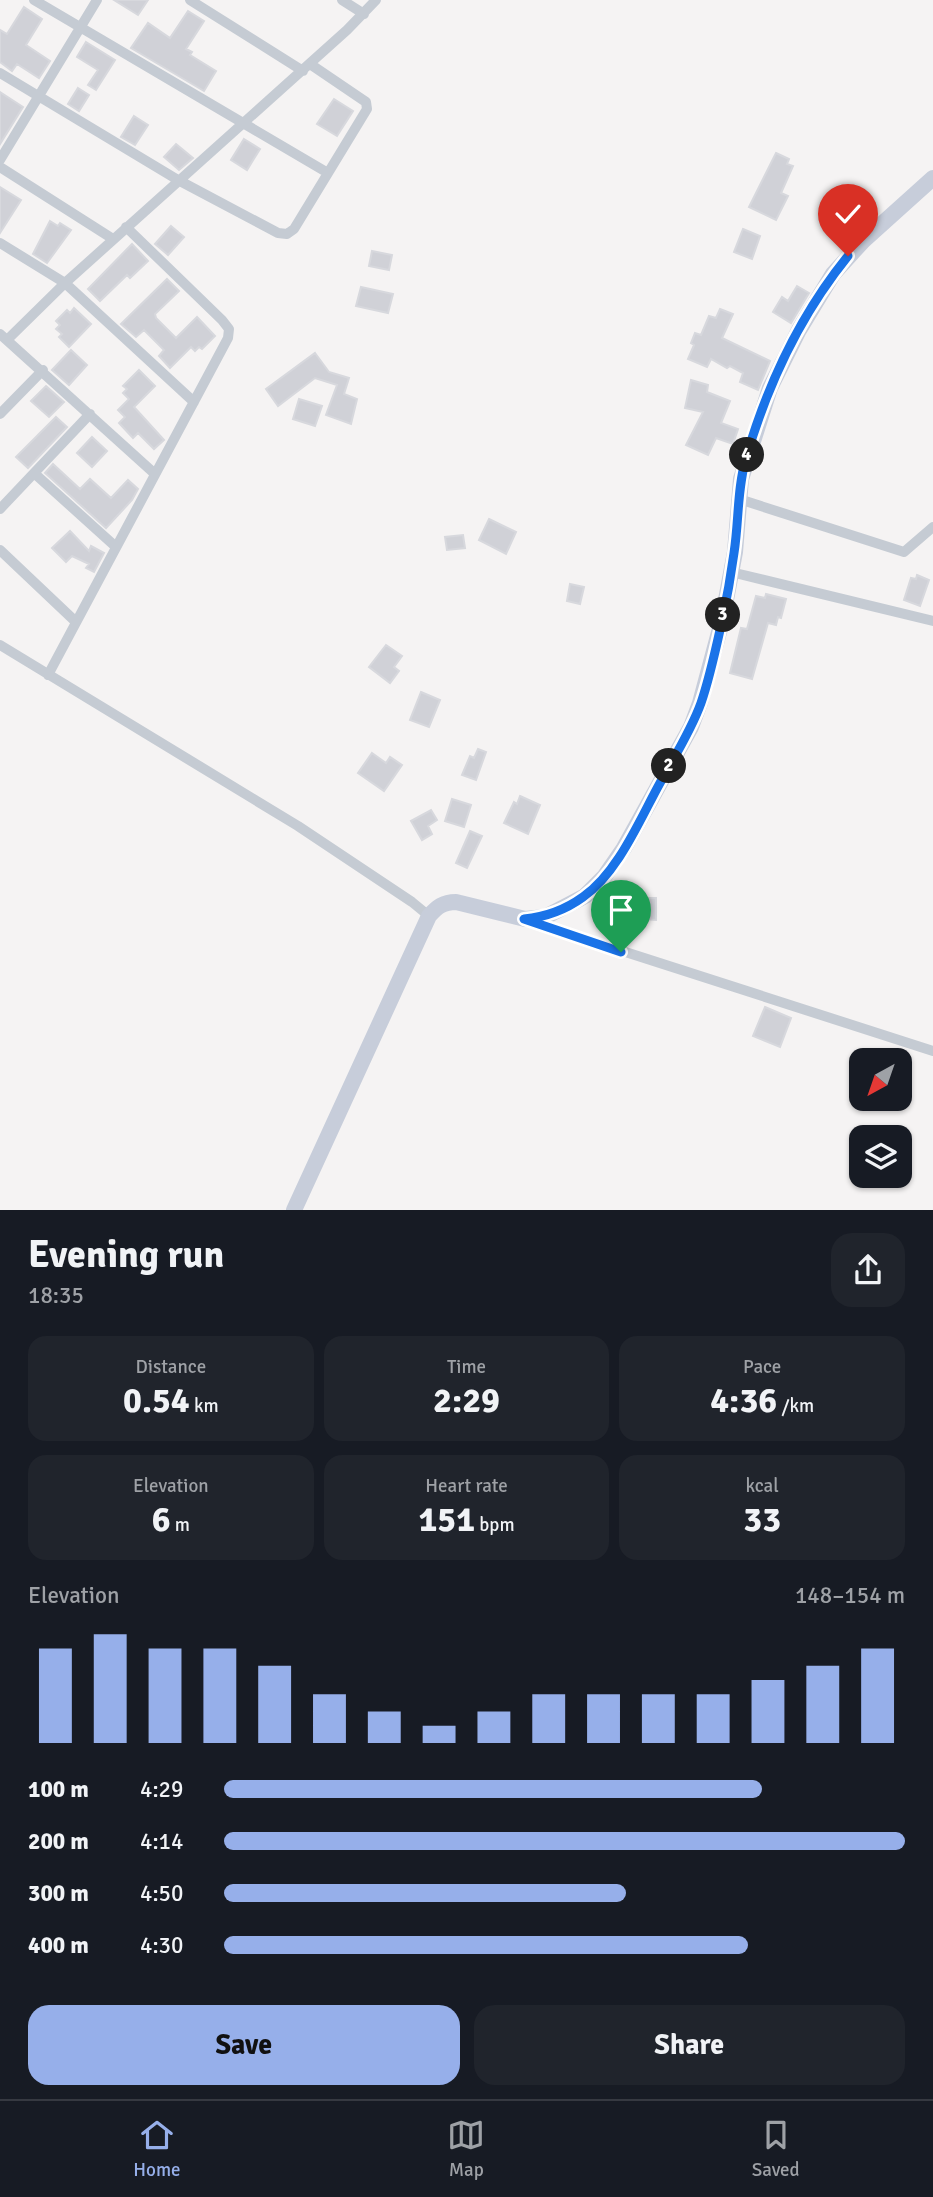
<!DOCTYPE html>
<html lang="en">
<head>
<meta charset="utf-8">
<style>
	body { margin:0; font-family:Signika,sans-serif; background:#20242c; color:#f1f3f6; height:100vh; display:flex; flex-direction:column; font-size:26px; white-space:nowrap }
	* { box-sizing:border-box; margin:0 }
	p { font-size:23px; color:#9ea1a6 }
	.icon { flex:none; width:38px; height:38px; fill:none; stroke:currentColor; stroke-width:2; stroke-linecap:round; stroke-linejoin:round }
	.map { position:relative; height:1210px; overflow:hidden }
	.drawer { display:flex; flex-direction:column; background:#171b24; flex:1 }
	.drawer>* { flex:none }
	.needle { width:46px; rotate:220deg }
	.buttons { position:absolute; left:849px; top:1048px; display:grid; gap:14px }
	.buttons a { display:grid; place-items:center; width:63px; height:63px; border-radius:14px; background:#171b24; box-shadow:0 2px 5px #0004; font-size:35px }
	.pin { position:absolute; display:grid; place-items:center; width:60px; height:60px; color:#fff; margin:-72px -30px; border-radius:50% 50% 50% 0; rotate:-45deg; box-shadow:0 0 7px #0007 }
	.pin .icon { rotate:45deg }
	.km { position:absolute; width:35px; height:35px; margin:-18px; border-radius:50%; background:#222; color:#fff; font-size:19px; line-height:35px; text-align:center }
	.round { display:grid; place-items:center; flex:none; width:74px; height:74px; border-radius:21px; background:#20242c }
	.summary { display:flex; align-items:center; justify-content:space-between; height:119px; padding:0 28px }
	h1 { font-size:38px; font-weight:800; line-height:52px }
	.figures { display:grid; grid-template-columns:repeat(3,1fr); gap:10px; height:119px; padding:7px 28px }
	.figures div { display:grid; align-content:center; border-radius:18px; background:#20242c; text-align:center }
	.figures b { font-size:35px; font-weight:800 }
	.figures small { font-size:19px; font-weight:400 }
	.figures p { font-size:19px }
	.chart { height:196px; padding:14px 28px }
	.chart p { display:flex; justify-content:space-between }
	.chart svg { width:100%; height:126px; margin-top:7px; stroke:#96afea; stroke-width:6 }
	.primary-button { display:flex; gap:14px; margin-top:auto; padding:14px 28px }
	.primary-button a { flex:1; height:80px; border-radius:21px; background:#96afea; color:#111; font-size:28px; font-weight:800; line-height:80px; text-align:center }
	.primary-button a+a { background:#20242c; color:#f1f3f6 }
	ul { padding:0 28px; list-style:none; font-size:23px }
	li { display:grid; grid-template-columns:112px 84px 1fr; align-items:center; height:52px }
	li i { height:18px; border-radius:9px; background:#96afea }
	.menu { display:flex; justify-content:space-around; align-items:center; height:98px; border-top:2px solid #363941; background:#171b24; font-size:19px; color:#9ea1a6 }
	.menu a { display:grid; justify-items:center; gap:4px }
	.menu .on { color:#96afea }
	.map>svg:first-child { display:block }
	.building { fill:#d0d1d7; stroke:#d7d8dd; stroke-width:2 }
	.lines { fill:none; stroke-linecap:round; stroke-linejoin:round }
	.street { stroke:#c5cbd3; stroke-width:10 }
	.secondary { stroke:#c7cdda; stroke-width:16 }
	.route-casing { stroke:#fff; stroke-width:14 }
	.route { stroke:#1a73e8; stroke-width:9 }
</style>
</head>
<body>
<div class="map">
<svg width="933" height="1210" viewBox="0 0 933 1210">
	<rect width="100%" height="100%" fill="#f5f3f3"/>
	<path class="building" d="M 114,0 L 148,0 L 138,15 Z
		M 24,7 L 42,19 L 26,45 L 50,61 L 39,78 L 17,64 L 12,71 L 0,62 L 0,30 L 7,34 Z
		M 188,11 L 204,21 L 186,49 L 192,52 L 190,55 L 216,71 L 204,91 L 131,48 L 148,23 L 170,38 Z
		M 86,42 L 115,60 L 96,90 L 88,85 L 98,70 L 77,57 Z
		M 78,88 L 89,95 L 79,111 L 68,104 Z
		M 0,92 L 23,107 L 0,144 Z
		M 334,99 L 353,111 L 337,136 L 317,124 Z
		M 134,116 L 148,125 L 135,145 L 121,137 Z
		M 244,139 L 260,149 L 247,170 L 231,160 Z
		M 176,144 L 193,158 L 179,170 L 164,157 Z
		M 776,153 L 789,159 L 787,164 L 793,166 L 781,193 L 788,196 L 776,220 L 749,207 Z
		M 0,187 L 21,200 L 0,233 Z
		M 50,221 L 58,226 L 60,223 L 71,230 L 47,263 L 33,254 Z
		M 171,226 L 184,237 L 168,255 L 155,244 Z
		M 743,229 L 760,236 L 752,259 L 734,252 Z
		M 132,244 L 148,261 L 130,278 L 127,275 L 100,301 L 88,289 Z
		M 372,251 L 392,255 L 389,270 L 369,266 Z
		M 167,279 L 179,291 L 155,314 L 156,318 L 176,338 L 197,317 L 215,336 L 202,349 L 199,347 L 195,351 L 191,347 L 170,368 L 159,356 L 164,350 L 144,330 L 136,337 L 121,324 Z
		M 797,286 L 809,293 L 791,323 L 773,312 L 782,297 L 788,301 Z
		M 361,287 L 393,294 L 388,313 L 356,306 Z
		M 74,308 L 91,324 L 69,347 L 59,337 L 62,334 L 56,329 L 60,325 L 56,321 L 67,310 L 70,313 Z
		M 720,309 L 733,314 L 722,338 L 770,361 L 758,390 L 740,382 L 743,373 L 730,366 L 727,368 L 711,359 L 707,367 L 688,359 L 694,345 L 691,343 L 695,333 L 701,335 L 709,316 L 716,318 Z
		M 71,350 L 87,365 L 69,385 L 52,370 Z
		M 315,353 L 329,372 L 349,378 L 344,394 L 357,399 L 351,424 L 326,415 L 337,385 L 315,378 L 278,406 L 266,389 Z
		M 139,370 L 155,386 L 134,407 L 164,440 L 154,449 L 138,433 L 133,438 L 119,423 L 125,417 L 118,410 L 129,399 L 123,393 L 127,389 L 123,386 Z
		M 691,380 L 708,385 L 707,392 L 730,401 L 721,423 L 738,429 L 733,444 L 716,438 L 708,455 L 686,445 L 703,412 L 685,408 Z
		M 46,386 L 64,402 L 49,417 L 31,401 Z
		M 299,399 L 322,406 L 315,426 L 293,419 Z
		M 56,417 L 67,427 L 28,468 L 16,457 Z
		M 92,437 L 107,451 L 92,467 L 77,453 Z
		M 53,464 L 80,489 L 90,479 L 111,498 L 128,480 L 138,489 L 132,500 L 106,528 L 45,473 Z
		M 489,519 L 516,532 L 506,554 L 479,540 Z
		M 70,531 L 89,551 L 91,546 L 104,553 L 94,572 L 86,568 L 89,564 L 72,556 L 66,562 L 52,548 Z
		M 463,535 L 465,548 L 447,550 L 445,537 Z
		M 917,575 L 929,580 L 920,606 L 904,600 L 911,578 L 916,579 Z
		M 570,584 L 584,587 L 580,604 L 567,601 Z
		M 766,594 L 786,599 L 781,618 L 778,617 L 776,625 L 768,623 L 752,679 L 730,673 L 741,628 L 747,629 L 756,596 L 765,598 Z
		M 386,645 L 402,656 L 394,667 L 399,671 L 390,683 L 369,667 Z
		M 421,692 L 440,700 L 429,727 L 410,720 Z
		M 478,749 L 486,752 L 476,780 L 462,775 L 470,756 L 474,758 Z
		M 372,753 L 386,763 L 390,757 L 402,765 L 384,791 L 358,773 Z
		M 520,796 L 540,805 L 528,834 L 504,823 L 514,802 L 517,804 Z
		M 452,799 L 471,805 L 464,827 L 445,821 Z
		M 431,810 L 437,820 L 428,826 L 432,834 L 422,840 L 411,821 Z
		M 470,831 L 482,836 L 467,868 L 456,863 Z
		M 625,889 L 642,898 L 656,898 L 656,920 L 643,919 L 643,908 L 621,896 Z
		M 765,1007 L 791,1018 L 780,1047 L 753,1036 Z"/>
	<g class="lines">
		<path class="street" d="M 34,0 L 328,173
			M 190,0 L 303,71
			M 342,0 L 364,14
			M 0,73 L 178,180 L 278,233 L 287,234 L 294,229 L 367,109 L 366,102 L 310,64
			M 0,160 L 97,0
			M 0,167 L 113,239
			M 0,243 L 65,283 L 194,402
			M 0,334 L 155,474
			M 8,339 L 65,283 L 347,30 L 376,0
			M 0,414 L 43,370
			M 34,473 L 116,547
			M 739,499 L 904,552 L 933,527
			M 0,509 L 90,414
			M 0,550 L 76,622
			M 731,572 L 933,621
			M 0,645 L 298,826 L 412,902 L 429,916
			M 48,675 L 228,338 L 229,329 L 222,320 L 126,227
			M 529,921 L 933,1051"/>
		<path class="secondary" d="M 294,1210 L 429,916 C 437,907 443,902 456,902 L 525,919 L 545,917 L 585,896 L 604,877 L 624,848 L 691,727 L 700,703 L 722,621 L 735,552 L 741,479 L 770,388 L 799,330 L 833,274 L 863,241 L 933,178"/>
	</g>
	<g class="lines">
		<defs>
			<path id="route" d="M 621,952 L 524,919 C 546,917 565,910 583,897 C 618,873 640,819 660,783 C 674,757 691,731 701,703 C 710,677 716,648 722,621 C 727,598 731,575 734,553 C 739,521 737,489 746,458 C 767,386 801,314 848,256"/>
		</defs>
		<use href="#route" class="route-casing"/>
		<use href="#route" class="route"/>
	</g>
</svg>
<div class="buttons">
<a><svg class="needle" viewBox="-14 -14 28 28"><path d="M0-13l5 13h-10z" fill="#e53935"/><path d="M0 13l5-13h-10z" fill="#9ea1a6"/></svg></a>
<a><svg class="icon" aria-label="layers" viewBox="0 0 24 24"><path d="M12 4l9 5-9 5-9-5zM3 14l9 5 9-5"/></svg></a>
</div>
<div class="pin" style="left:621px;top:952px;background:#1e9e55"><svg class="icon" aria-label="arrive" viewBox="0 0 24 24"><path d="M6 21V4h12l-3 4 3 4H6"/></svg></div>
<div class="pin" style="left:848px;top:256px;background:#d93025"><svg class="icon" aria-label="check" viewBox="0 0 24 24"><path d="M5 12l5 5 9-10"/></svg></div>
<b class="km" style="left:669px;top:766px">2</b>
<b class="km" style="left:723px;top:615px">3</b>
<b class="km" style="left:747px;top:455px">4</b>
</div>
<section class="drawer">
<div class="summary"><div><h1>Evening run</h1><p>18:35</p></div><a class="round"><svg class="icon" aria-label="share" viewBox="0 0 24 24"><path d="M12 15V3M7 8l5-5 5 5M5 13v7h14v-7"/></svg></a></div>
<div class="figures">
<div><p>Distance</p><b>0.54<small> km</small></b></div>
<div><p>Time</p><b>2:29</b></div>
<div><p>Pace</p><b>4:36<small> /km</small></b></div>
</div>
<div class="figures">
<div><p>Elevation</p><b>6<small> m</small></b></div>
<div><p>Heart rate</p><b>151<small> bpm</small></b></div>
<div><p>kcal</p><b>33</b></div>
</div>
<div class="chart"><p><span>Elevation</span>148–154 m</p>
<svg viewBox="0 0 160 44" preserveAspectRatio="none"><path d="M5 44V11M15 44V6M25 44V11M35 44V11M45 44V17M55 44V27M65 44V33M75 44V38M85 44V33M95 44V27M105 44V27M115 44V27M125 44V27M135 44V22M145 44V17M155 44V11"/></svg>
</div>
<ul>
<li><b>100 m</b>4:29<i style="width:79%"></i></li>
<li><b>200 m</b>4:14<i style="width:100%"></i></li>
<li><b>300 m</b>4:50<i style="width:59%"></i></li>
<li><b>400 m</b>4:30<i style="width:77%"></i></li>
</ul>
<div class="primary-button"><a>Save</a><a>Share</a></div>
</section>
<nav class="menu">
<a class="on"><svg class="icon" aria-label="home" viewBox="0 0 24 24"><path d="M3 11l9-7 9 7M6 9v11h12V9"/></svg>Home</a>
<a><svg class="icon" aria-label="map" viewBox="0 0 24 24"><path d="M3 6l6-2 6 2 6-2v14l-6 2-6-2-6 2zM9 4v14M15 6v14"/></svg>Map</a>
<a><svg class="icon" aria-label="saved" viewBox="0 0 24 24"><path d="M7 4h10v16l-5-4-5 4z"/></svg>Saved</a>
</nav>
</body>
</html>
